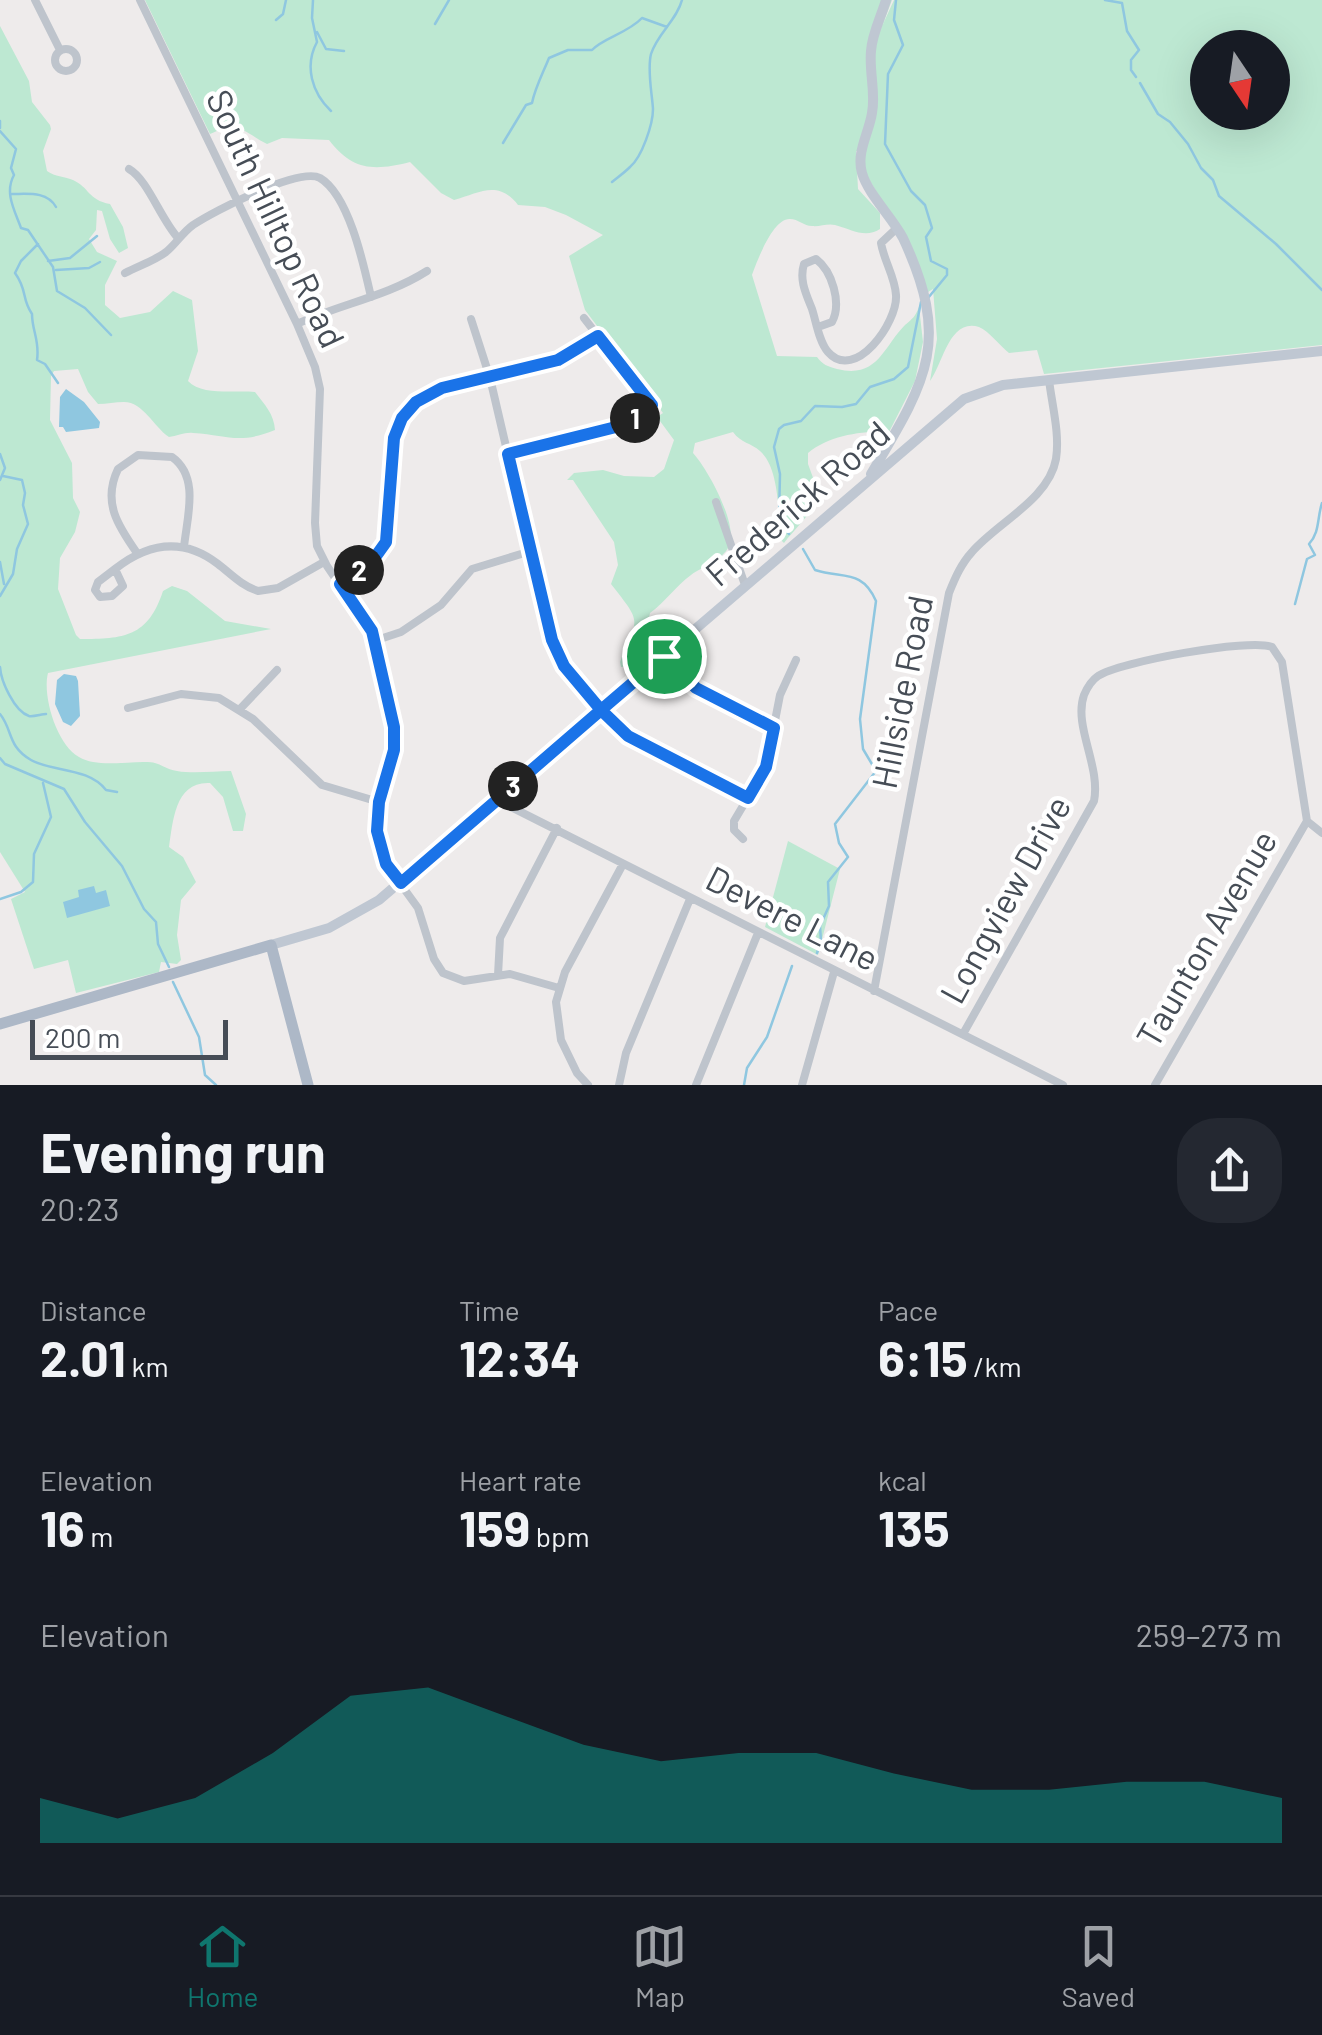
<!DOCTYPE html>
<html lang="en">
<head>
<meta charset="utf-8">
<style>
	body { margin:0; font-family:Barlow,sans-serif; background:#242831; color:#f1f3f6; height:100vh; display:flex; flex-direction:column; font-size:38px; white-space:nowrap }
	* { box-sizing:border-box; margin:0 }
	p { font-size:32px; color:#9ea1a6 }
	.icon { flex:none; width:55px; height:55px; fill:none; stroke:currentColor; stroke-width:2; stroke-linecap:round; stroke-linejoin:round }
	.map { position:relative; height:1085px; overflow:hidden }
	.panel { display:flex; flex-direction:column; background:#171b24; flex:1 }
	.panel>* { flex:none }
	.needle { width:65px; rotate:167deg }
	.controls { position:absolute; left:1190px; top:30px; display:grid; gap:20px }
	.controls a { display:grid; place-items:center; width:100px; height:100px; border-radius:50%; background:#171b24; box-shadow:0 10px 40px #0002; font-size:50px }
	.scale { position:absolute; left:30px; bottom:25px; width:198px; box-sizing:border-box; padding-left:10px; border:5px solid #464d56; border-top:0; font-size:28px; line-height:35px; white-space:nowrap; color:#464d56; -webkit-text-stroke:8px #fff; paint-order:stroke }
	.pin { position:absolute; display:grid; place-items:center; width:85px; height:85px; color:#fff; margin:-42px; border:5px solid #fff; border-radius:50%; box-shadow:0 2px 10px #0007 }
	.km { position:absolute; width:50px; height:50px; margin:-25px; border-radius:50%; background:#222; color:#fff; font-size:28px; line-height:50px; text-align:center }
	.round { display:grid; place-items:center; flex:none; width:105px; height:105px; border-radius:40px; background:#242831 }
	.overview { display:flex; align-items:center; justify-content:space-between; height:170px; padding:0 40px }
	h1 { font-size:55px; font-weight:700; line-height:75px }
	.stats { display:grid; grid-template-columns:repeat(3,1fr); gap:15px; height:170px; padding:10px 40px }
	.stats div { display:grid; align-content:center }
	.stats b { font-size:50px; font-weight:700 }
	.stats small { font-size:28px; font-weight:400 }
	.stats p { font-size:28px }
	.chart { height:280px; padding:20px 40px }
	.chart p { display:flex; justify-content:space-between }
	.chart svg { width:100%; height:180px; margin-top:10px; fill:#0f766e; opacity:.7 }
	.tab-bar { display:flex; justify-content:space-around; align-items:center; height:140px; border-top:2px solid #363941; background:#171b24; font-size:28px; color:#9ea1a6 }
	.tab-bar a { display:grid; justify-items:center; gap:5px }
	.tab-bar .selected { color:#0f766e }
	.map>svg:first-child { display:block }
	.green { fill:#bde8d2; fill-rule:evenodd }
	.water { fill:#8fc7e0 }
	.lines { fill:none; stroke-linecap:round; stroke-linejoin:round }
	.stream { stroke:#8fc7e0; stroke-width:2.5 }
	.street { stroke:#bec4cc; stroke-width:8 }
	.secondary { stroke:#bfc7d2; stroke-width:10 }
	.primary { stroke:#adb8c7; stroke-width:11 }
	.route-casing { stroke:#fff; stroke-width:20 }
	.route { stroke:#1a73e8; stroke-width:12 }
	.labels { text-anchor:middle; stroke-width:9; stroke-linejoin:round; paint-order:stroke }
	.street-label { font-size:35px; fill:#464d56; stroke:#fff }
</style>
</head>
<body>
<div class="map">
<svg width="1322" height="1085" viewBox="0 0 1322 1085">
	<rect width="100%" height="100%" fill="#eeebeb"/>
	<path class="green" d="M 145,0 L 892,0 L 883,24 L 894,0 L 1322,0 L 1322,345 L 1044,374 L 1037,350 L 1009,353 C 1000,346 989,331 979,327 C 949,318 943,364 930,381 L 937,339 L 933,289 L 928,292 L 914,254 L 870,181 L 865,172 L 864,151 L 856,151 L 858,189 L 880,213 L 880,229 C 865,239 851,229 835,225 C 827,223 820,227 812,226 C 804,226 798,219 790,219 C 773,218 757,261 752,275 L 777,356 L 817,357 C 823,365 827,366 837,369 C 878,379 883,347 905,325 C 913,318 915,317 919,307 L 923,342 L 915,381 L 889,432 C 862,431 830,435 808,453 L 808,464 L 819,494 C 812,514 797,526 784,543 L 781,540 C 778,516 780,468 760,451 C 751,443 741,443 733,432 L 695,443 L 693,453 C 707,468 739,525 729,546 C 723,560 703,566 691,575 C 676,586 665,602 650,613 L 649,618 L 654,629 L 668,637 L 664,641 L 638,665 L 621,667 L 620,662 C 639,616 642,624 611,584 L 618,565 L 614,542 L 573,480 L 567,480 L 574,473 L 603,470 L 624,476 L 654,477 L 664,469 L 674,440 L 657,417 L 663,413 L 585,310 L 569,256 L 603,235 L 566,215 L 545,207 L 518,205 C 498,179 479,193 454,200 L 441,193 L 410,162 C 374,171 353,171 329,140 L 282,138 L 267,144 C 242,131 240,120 210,134 ZM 1208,48 L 1272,48 L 1272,112 L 1208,112 Z
		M 0,26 L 29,81 L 32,102 L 50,125 L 51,129 L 43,151 L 47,171 C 56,177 63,176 73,180 C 89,187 88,200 110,204 L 123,227 L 128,248 L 119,253 L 110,239 L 102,211 L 97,210 L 96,230 L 89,239 L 97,252 L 117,261 L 105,285 L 105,305 L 120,318 L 150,312 L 173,291 L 192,300 L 198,351 L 188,381 C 202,396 234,390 255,392 C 265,405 274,414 275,430 C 238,445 228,435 193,433 C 185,432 177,436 169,437 C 154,427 143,402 124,402 C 115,402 107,404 98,404 L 88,392 L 78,369 L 54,371 L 51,376 L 50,420 L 72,463 L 73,498 L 80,512 L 75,532 L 60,558 L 58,589 L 76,635 L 80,639 C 124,639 148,637 163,591 L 172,586 L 187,591 L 225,621 L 271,629 L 48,673 C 42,696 57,745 79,757 C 97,768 128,761 148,762 C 159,762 167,770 177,771 C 194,774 214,771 231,771 L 246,814 L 243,831 L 233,831 L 223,797 L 210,783 C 175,781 173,821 169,847 L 183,857 L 196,882 L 181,900 L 177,935 L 181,960 L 177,964 L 161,962 L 159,972 L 76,993 L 68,960 L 34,969 L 11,899 L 25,892 L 0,852 Z
		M 788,841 L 840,869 L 818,955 L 765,927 Z"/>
	<path class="water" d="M 66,389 L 84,402 L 100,422 L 99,428 L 66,432 L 63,427 L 59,427 L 60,397 Z
		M 64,674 L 76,676 L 78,681 L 80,716 L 71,726 L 63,722 L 55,704 L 57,680 Z
		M 94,886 L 96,893 L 106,890 L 110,906 L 67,918 L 63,902 L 79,897 L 78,890 Z"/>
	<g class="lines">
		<path class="stream" d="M 313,0 L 312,18 L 317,42 C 304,66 312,93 331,111
			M 896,0 L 894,20 L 903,45 L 888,74 L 885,144 L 911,191 L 925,205 L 932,228 L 926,237 L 931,261 L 947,269 L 947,275 L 928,298
			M 1105,0 L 1122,3 L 1127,31 L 1139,50 L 1131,60 L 1131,70 L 1136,77
			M 276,20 L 283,14 L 286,0
			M 435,24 L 449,0
			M 317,32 L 326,49 L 344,51
			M 1140,83 L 1158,114 L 1170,122 L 1188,144 L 1201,168 L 1213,180 L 1219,196 L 1276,244 L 1322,290
			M 0,121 L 0,128
			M 0,131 L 16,149 L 11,168 L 14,175 C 4,193 15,211 21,228 L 28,230 L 53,267 L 57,291 L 85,308 L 111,335
			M 503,143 L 526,105 L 532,103 C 535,88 543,73 549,58 L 568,50 L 592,50 C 603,38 628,33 642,18 L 667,27
			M 612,182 C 618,177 624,173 630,167 C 642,157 653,124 653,109 C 652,93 647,70 651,54 C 657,34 677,20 682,0
			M 12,194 C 28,194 47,191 56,207
			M 38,244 L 21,261 L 15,273 C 28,291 21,298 32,314 C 32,331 40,341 37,360 L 45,364 L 58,383
			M 48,261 L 70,258 L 97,236
			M 56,270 L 89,268 L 100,262
			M 0,454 L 5,468 L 0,480
			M 789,534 L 779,519 L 780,474 L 774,447 L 779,429 L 784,425 L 801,421 L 815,406 L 842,407 L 856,404 L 870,387 L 894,379 L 908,367 L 921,302
			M 803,549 L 815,570 C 843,579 862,569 876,601 L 860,719 L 863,749 L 876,771 L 835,824 L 839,843 L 848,857 L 828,882 L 829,906 L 820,926 L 821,941 L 817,953
			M 0,562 L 4,584
			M 0,596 L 13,574 L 17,549 L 28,524 L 23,505 L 25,493 L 22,480 L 3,476
			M 1295,604 L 1307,559 L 1315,555 L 1309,544 C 1320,532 1317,518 1322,503
			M 0,667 C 1,681 14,711 29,716 C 33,717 42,714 46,714
			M 0,714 C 13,730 7,746 31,760 C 52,772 88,767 106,790 L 117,792
			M 0,758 L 5,764 L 64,789 L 85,822 L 122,866 L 144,909 L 156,922 L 158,944 L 169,967
			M 0,899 L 21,892 L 33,882 L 34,854 L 51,817 L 43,783
			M 173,982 L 199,1037 L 205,1075 L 216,1085
			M 744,1085 L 747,1068 L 767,1037 L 792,966"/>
		<path class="street" d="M 35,0 L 60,50
			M 140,0 L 297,324 L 315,367 L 320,389 L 315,523 L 317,546 L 327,566 L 371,631 L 394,727 L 394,750 L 377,816 L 379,842 L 386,864 L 418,908 L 434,959 L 443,973 L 464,981 L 510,974 L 559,988
			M55 60a11 11 0 1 1 22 0a11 11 0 1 1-22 0Z
			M 129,169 C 148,180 160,218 178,238
			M 125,273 C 138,266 154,261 166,252 C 176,244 182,233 193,225 C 214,211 299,167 320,178 C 349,195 364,266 371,297
			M 471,319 L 490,378 L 551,639 L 564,666 L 617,727 L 639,743 L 748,798
			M 297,324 C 340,304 386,297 427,271
			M 818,327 L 832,322 C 842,303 832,271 816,259 L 804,264 C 799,280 806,294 812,309 C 816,321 819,342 828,352 C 855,383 898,322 896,295 C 895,277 884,261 881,243 L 897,228
			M 508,454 L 616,427 L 652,405 L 584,318
			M 716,502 L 745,585
			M 137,553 C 118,526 102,502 118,469 L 138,455 L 172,457 C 200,477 187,517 184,547
			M 115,569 L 98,582 L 95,590 L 100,597 L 112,596 L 123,586 L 115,569 C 148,543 183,537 218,564 C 231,574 242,586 258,591 L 278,588 L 324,562
			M 340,584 C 354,574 372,564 381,550 C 407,512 375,448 408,409 C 437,375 517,376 559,360 C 574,355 586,345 598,336
			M 374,641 L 401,632 L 441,605 L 472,569 L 531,551
			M 664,656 L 696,688 L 774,727
			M 128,708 L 181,694 L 219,698 L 253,719 L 322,785 L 379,802
			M 240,709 L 277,670
			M 497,800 L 1063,1085
			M 743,839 L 734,830 L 734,821 L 766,767 L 780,695 L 796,660
			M 498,975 L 500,938 L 557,828
			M 874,991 L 949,593 C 955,578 961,564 972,552 C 997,523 1049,499 1056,459 C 1060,434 1052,405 1049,380
			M 963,1034 L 1094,801 C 1101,766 1073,726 1084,695 C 1087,688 1092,680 1098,676 C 1118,662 1250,638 1272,647 L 1282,662 L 1307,821 L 1322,833
			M 588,1085 L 577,1073 L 561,1040 L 556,1002 L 565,972 L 623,864
			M 619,1085 L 626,1053 L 690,899
			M 696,1085 L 758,933
			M 802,1085 L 834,972
			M 1155,1085 L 1307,821"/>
		<path class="secondary" d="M 871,474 C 926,381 952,343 903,238 C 892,217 868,194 862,173 C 856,152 869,133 872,113 C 876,93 869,72 871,51 C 872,34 881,17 886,0
			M 271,945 L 329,928 L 379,900 L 964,399 L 1003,385 L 1322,351"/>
		<path class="primary" d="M 0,1024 L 271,945 L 308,1085"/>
	</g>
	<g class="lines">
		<defs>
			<path id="route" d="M 664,656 L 601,710 L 564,666 L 552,640 L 508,454 L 616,427 L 652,405 L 598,336 L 558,360 L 442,388 L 416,402 L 402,418 L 394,438 L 386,542 L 376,556 L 340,584 L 372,631 L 394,727 L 394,750 L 379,802 L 377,831 L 386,864 L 401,883 L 601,710 L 628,736 L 748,798 L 766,767 L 774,728 L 696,688 L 664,656"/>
		</defs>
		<use href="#route" class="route-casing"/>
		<use href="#route" class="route"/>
	</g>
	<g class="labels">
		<g class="street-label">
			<text transform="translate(275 219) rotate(65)" y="12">South Hilltop Road</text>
			<text transform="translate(798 504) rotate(-41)" y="12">Frederick Road</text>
			<text transform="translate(903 692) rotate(-79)" y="12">Hillside Road</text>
			<text transform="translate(1006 900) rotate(-61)" y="12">Longview Drive</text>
			<text transform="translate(792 919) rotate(27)" y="12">Devere Lane</text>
			<text transform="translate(1207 939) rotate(-60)" y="12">Taunton Avenue</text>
		</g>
	</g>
</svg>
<div class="controls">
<a><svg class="needle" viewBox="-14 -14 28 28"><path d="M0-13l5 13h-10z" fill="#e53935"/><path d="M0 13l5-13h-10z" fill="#9ea1a6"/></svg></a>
</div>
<div class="scale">200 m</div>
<div class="pin" style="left:664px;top:656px;background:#1e9e55"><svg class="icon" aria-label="arrive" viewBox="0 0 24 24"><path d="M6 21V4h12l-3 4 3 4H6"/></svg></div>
<b class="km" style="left:635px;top:418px">1</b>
<b class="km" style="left:359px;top:570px">2</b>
<b class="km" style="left:513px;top:786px">3</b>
</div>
<section class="panel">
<div class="overview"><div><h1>Evening run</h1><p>20:23</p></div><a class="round"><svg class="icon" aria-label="share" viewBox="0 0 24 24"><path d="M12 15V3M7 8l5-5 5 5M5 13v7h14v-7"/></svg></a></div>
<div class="stats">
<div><p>Distance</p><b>2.01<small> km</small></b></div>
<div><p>Time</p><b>12:34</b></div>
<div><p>Pace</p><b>6:15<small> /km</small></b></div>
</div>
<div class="stats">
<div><p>Elevation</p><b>16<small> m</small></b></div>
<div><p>Heart rate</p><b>159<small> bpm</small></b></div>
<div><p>kcal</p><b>135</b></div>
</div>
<div class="chart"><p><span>Elevation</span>259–273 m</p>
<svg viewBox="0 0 160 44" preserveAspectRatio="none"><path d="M0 44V33L10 38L20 33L30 22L40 8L50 6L60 13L70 20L80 24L90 22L100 22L110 27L120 31L130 31L140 29L150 29L160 33V44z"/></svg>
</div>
</section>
<nav class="tab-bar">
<a class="selected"><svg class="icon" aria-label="home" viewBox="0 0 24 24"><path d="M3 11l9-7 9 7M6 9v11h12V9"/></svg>Home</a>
<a><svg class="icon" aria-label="map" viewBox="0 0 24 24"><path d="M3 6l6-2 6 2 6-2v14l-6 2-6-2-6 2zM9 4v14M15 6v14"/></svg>Map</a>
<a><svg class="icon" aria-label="saved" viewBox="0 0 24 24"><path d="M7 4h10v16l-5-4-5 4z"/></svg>Saved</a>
</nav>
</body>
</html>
